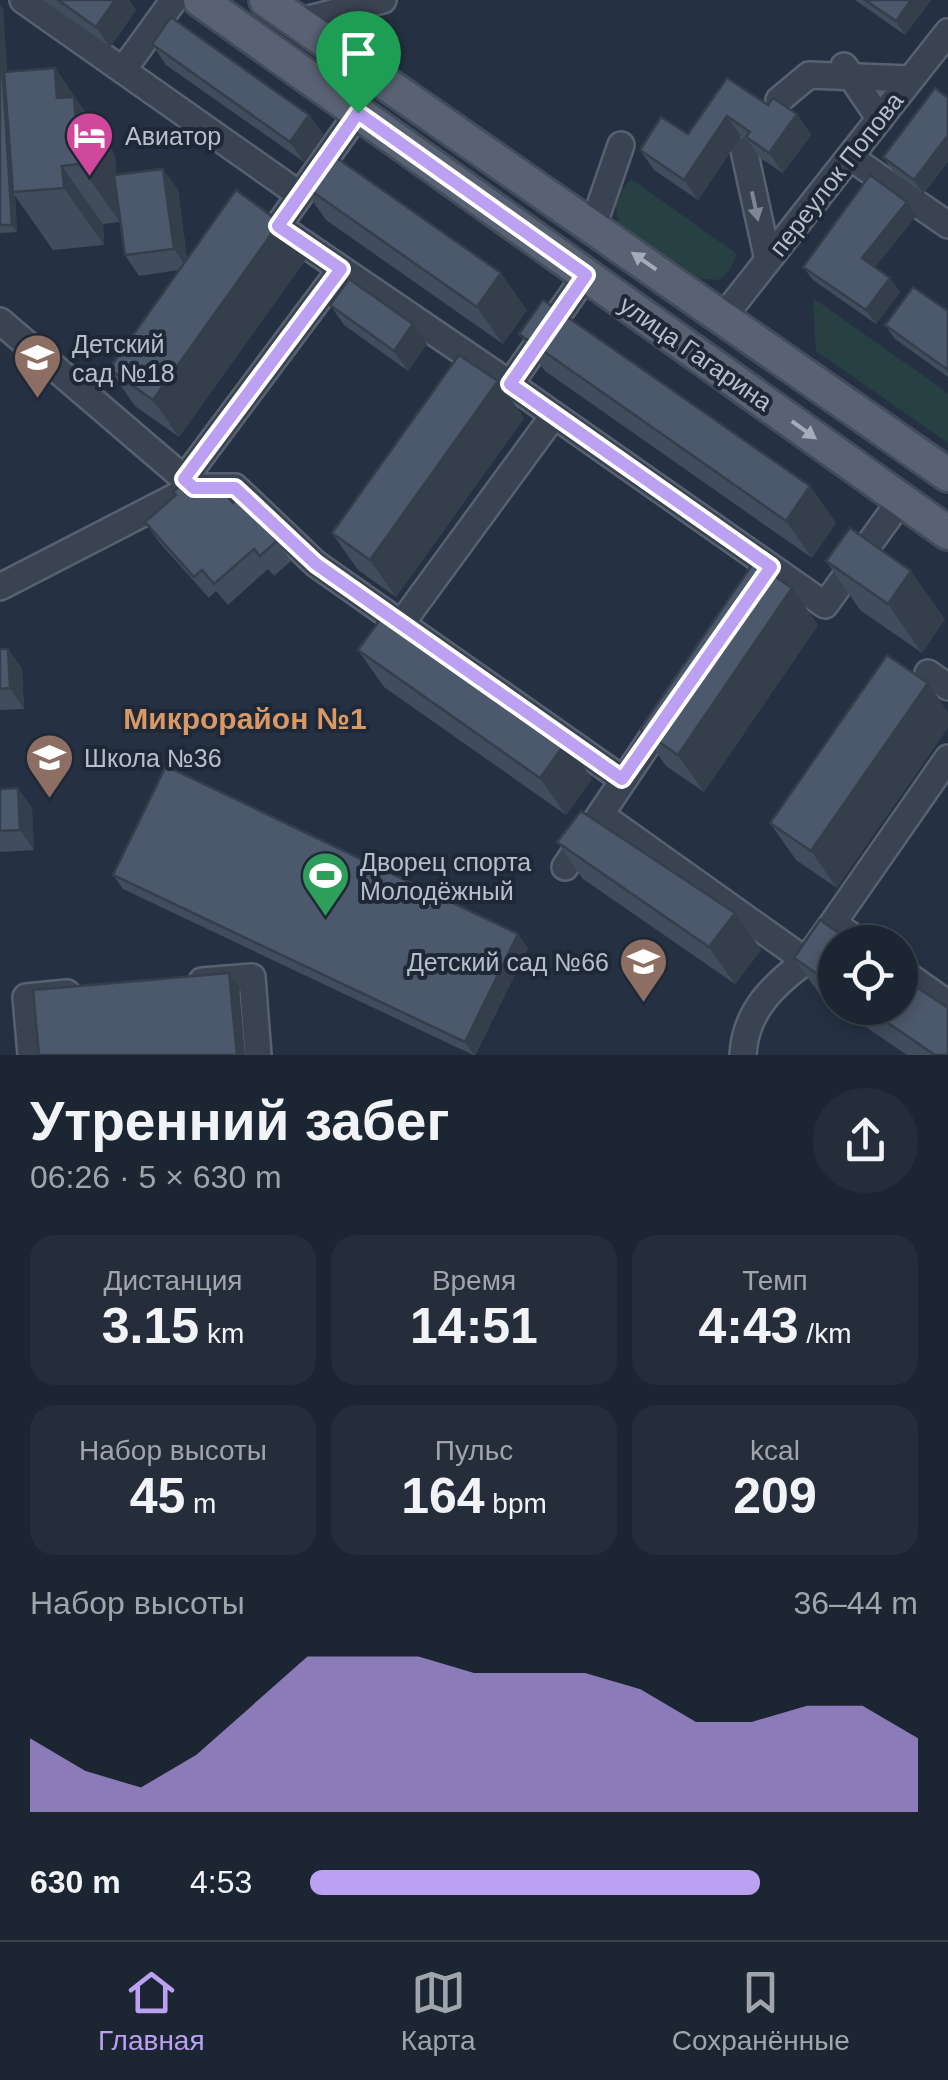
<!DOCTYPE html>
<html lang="ru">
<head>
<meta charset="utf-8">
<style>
	body { margin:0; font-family:Arial,sans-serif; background:#252d3a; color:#f1f3f6; height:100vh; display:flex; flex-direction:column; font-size:38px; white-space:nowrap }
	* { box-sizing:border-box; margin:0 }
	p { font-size:32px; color:#a0a5ac }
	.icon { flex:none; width:55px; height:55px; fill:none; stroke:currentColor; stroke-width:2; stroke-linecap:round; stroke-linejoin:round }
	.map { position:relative; height:1055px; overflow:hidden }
	.drawer { display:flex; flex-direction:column; background:#1c2532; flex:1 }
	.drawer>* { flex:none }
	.tools { position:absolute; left:818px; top:925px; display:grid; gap:20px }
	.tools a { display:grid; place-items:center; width:100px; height:100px; border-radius:50%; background:#1c2532; box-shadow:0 5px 15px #0003,0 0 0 2px #3a424d; font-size:50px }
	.pin { position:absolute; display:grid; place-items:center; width:85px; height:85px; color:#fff; margin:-102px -42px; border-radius:50% 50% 50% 0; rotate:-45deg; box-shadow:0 0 10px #0007 }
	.pin .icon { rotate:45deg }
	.round { display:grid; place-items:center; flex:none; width:105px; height:105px; border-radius:52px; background:#252d3a }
	.headline { display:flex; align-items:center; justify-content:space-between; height:170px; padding:0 30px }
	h1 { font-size:55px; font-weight:800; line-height:75px }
	.stats { display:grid; grid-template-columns:repeat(3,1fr); gap:15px; height:170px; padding:10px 30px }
	.stats div { display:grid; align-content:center; border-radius:25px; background:#252d3a; text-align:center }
	.stats b { font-size:50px; font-weight:800 }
	.stats small { font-size:28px; font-weight:400 }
	.stats p { font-size:28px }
	.chart { height:280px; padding:20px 30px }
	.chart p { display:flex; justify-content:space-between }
	.chart svg { width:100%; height:180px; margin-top:10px; fill:#bca0f2; opacity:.7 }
	ul { padding:0 30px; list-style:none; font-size:32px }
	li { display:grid; grid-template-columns:160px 120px 1fr; align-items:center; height:75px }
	li i { height:25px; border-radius:12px; background:#bca0f2 }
	.dock { display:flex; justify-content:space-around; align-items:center; height:140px; border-top:2px solid #3a424d; background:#1c2532; font-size:28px; color:#a0a5ac }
	.dock a { display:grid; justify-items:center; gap:5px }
	.dock .selected { color:#bca0f2 }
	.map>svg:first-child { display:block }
	.green { fill:#274043 }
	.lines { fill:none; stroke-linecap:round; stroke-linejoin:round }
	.minor-casing { stroke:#58616f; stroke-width:30 }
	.major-casing { stroke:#434c5b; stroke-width:38 }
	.minor { stroke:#3a4352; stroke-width:25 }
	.major { stroke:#586272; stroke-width:32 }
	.wall { fill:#414c5c }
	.shaded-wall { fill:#353e4b }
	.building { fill:#4c586b; stroke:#353e4b; stroke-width:2.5 }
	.oneway { fill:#7f8795 }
	.oneway2 { fill:#a4acba }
	.route-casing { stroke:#fff; stroke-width:20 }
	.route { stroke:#bca0f2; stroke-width:12 }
	.labels { text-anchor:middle; stroke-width:8; stroke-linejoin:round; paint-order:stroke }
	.poi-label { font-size:25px; fill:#b7bfcc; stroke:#1e2837; text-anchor:start }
	.street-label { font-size:25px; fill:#b7bfcc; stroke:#1e2837 }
	.quarter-label { font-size:30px; font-weight:bold; fill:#d99864; stroke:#1e2837 }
</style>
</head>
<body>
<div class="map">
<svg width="948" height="1055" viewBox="0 0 948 1055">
	<rect width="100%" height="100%" fill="#253142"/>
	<path class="green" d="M 631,179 L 737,254 L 729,271 L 719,280 L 694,278 L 618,222 L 615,198 Z
		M 813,298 L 948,393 L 948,443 L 816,351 Z"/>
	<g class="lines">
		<defs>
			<path id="minor" d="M 23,0 L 300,195
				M 297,22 L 383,0
				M 844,66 L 880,119
				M 123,70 L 174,0
				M 779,100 L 809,75 L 910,79
				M 358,113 L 278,226 L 510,384
				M 744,150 L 768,260
				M 850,157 L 948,225
				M 593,226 L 621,145
				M 724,316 L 948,32
				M 0,321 L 194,487
				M 554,415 L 825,605 L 901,500
				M 184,479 L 341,269
				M 0,587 L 194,487 L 235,487 L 316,564 L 622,779
				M 401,624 L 554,415 L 510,384 L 586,275
				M 928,673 L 948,687
				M 601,815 L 806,961 L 833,923 L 860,942
				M 565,867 L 668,714
				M 833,923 L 948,758
				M 900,970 L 948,1004
				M 202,981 L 252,977 L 258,1055
				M 31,1055 L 26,997 L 67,993
				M 743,1055 C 745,1012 773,985 806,961"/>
			<path id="major" d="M 200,0 L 948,533
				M 266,0 L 948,475"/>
		</defs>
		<use href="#minor" class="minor-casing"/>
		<use href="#major" class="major-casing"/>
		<use href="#minor" class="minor"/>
		<use href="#major" class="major"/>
	</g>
	<path class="wall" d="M 43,0 L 129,0 L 136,10 L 110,47 Z
		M 855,0 L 931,0 L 905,35 Z
		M 0,5 L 3,9 L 7,72 L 55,68 L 115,155 L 116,175 L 178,189 L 187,259 L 306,259 L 179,437 L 135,406 L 109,369 L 179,270 L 139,276 L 125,255 L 120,222 L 103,224 L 104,245 L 53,250 L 15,196 L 17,232 L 0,233 Z
		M 152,44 L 309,115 L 324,135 L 304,162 L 166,65 Z
		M 727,78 L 768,105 L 797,114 L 811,135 L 783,173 L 760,158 L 749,142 L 741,136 L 698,200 L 654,170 L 640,150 L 688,134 Z
		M 948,98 L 948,162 L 923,194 L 893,171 L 883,157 Z
		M 300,183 L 527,310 L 503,344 L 326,220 Z
		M 907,202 L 917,215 L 875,267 L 900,292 L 876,324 L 813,280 L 803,267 Z
		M 330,305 L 427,344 L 408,371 L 344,325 Z
		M 948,311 L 948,377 L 895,339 L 885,325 Z
		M 519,334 L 810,486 L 836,523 L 812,558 L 545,371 Z
		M 498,381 L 524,418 L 396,597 L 358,570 L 332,533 Z
		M 208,497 L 233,503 L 277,541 L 291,561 L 274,576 L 268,569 L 228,605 L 216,591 L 209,598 L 159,542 L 145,522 Z
		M 826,561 L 945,619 L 922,653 L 860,610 Z
		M 818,625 L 704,792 L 666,766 L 640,729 Z
		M 0,649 L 8,649 L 22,669 L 24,709 L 0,710 Z
		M 358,650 L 566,742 L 592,779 L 566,815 L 384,687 Z
		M 887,655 L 837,888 L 796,860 L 770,823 Z
		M 18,788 L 32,808 L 34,850 L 0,852 L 0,789 Z
		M 557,842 L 735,913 L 761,950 L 735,984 L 583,879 Z
		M 113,875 L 528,948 L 475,1055 L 473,1055 L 123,889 Z
		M 835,942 L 835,1005 L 820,995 L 794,958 Z
		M 838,1008 L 900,1008 L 948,1055 L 907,1055 Z"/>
	<path class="shaded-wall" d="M 115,0 L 129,0 L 136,10 L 110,47 L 96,27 Z
		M 911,0 L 931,0 L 905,35 L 896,21 Z
		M 0,5 L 3,9 L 15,192 L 13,192 L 15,196 L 17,232 L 12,225 L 0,31 Z
		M 55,68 L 115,155 L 120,222 L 79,164 L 57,98 Z
		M 797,114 L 811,135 L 783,173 L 769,153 Z
		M 309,115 L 324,135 L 304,162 L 290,142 Z
		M 727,116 L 741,136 L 698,200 L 684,180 Z
		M 948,135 L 948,162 L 923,194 L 914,180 Z
		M 62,166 L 103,224 L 104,245 L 64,188 Z
		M 163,169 L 178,189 L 188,269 L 174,249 Z
		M 907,202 L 917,215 L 871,272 L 862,258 Z
		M 280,222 L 306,259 L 179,437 L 153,400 Z
		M 501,273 L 527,310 L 503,344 L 477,307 Z
		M 890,278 L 900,292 L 876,324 L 866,310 Z
		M 413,324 L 427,344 L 408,371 L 394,351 Z
		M 498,381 L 524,418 L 396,597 L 370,560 Z
		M 810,486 L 836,523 L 812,558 L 786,521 Z
		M 911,571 L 945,619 L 922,653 L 888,604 Z
		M 792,588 L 818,625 L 704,792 L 678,755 Z
		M 8,649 L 22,669 L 24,709 L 10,688 Z
		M 928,683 L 948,712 L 948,728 L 837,888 L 811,851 Z
		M 566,742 L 592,779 L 566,815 L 540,778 Z
		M 18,788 L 32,808 L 34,850 L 20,830 Z
		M 735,913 L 761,950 L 735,984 L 709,947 Z
		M 518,934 L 528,948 L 474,1055 L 465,1042 Z
		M 229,973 L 239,987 L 245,1055 L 237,1055 Z"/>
	<path class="building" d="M 58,0 L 115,0 L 96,27 Z
		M 865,0 L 911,0 L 896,21 Z
		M 171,17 L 309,115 L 290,142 L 152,44 Z
		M 0,31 L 12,225 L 0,225 Z
		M 55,68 L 57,98 L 74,97 L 79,164 L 62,166 L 64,188 L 13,192 L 4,72 Z
		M 727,78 L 768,105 L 773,98 L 797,114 L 769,153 L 746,137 L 750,132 L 727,116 L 684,180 L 640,150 L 661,117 L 688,134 Z
		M 935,88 L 948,98 L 948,135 L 914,180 L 883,157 Z
		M 324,149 L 501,273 L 477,307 L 300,183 Z
		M 163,169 L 174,249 L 125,255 L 114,175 Z
		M 870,175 L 907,202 L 862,258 L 890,278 L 866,310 L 803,267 Z
		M 236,190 L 280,222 L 153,400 L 109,369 Z
		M 349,279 L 413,324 L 394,351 L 330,305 Z
		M 913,287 L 948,311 L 948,370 L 885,325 Z
		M 543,300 L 810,486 L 786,521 L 519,334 Z
		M 459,355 L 498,381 L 370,560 L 332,533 Z
		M 190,477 L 208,497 L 220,487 L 233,503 L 239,498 L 277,541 L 260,556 L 254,549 L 214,584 L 202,570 L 194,577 L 145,522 L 176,495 L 173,492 Z
		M 850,528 L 911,571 L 888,604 L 826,561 Z
		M 754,562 L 792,588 L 678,755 L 640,729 Z
		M 384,614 L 566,742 L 540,778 L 358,650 Z
		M 0,649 L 8,649 L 10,688 L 0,689 Z
		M 887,655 L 928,683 L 811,851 L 770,823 Z
		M 166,766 L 518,934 L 465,1042 L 113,875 Z
		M 18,788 L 20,830 L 0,831 L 0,789 Z
		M 581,811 L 735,913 L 709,947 L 557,842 Z
		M 820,920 L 852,942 L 835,942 L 835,986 L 794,958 Z
		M 229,973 L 237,1055 L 39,1055 L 33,990 Z
		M 900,976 L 948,1008 L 948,1055 L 935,1055 L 866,1008 L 900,1008 Z"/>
	<defs><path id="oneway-solid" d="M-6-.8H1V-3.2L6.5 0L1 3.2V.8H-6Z" transform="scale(2.5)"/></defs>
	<use class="oneway" href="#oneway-solid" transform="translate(755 206) rotate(78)"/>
	<g class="oneway2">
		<use href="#oneway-solid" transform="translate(644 261) rotate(-145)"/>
		<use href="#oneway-solid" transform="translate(804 430) rotate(36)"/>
	</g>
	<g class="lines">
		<defs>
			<path id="route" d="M 358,113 L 586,275 L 510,384 L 771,567 L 622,779 L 316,564 L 235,488 L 194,488 L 184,479 L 341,269 L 278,226 Z"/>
		</defs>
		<use href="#route" class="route-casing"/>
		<use href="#route" class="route"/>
	</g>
	<defs>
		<symbol id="hotel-pin" viewBox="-11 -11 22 30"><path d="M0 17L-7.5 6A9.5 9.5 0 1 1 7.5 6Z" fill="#d1479c" stroke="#1e2837"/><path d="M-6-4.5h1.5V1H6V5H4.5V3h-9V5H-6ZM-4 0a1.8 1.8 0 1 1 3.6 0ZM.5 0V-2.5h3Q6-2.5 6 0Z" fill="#fff"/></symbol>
		<symbol id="school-pin" viewBox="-11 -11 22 30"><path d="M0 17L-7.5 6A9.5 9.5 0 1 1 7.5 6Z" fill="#8d6e63" stroke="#1e2837"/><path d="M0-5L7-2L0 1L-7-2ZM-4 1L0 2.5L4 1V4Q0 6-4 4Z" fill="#fff"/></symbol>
		<symbol id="stadium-pin" viewBox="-11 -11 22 30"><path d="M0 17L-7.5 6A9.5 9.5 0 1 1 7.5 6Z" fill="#2e9e5b" stroke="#1e2837"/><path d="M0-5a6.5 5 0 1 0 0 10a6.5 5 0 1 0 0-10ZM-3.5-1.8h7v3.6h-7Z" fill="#fff"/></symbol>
	</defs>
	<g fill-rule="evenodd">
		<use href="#hotel-pin" x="62" y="108" width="55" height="75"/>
		<use href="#school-pin" x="10" y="330" width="55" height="75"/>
		<use href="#school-pin" x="22" y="730" width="55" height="75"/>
		<use href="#stadium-pin" x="298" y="848" width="55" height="75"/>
		<use href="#school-pin" x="616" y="934" width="55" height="75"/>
	</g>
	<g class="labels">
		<g class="poi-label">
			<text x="125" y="145">Авиатор</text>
			<text x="72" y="353">Детский<tspan x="72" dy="29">сад №18</tspan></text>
			<text x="84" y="767">Школа №36</text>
			<text x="360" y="871">Дворец спорта<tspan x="360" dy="29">Молодёжный</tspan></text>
			<text x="609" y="971" text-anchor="end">Детский сад №66</text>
		</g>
		<g class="street-label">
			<text transform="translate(836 174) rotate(-52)" y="9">переулок Попова</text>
			<text transform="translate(696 353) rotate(35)" y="9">улица Гагарина</text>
		</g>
		<g class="quarter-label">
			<text x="245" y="729">Микрорайон №1</text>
		</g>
	</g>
</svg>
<div class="tools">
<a><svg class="icon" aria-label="locate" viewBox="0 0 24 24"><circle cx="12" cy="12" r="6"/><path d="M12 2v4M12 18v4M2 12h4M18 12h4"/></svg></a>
</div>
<div class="pin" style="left:358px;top:113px;background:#1e9e55"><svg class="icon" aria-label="arrive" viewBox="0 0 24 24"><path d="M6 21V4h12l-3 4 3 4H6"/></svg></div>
</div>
<section class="drawer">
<div class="headline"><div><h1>Утренний забег</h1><p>06:26 · 5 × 630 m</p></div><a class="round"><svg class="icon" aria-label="share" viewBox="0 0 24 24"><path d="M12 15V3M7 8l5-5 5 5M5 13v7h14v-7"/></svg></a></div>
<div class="stats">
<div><p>Дистанция</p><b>3.15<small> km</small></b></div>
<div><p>Время</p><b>14:51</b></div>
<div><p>Темп</p><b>4:43<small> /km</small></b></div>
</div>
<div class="stats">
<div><p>Набор высоты</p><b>45<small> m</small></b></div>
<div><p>Пульс</p><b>164<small> bpm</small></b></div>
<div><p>kcal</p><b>209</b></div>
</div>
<div class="chart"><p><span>Набор высоты</span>36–44 m</p>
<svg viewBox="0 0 160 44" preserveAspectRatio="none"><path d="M0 44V26L10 34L20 38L30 30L40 18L50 6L60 6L70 6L80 10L90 10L100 10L110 14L120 22L130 22L140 18L150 18L160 26V44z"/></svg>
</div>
<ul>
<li><b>630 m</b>4:53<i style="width:74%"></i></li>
</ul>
</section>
<nav class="dock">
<a class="selected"><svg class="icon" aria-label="home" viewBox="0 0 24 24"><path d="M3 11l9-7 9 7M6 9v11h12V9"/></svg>Главная</a>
<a><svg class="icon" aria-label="map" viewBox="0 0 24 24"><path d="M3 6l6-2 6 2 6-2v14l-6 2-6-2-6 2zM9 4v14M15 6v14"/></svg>Карта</a>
<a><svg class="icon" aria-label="saved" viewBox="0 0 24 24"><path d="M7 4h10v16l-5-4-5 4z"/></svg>Сохранённые</a>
</nav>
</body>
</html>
